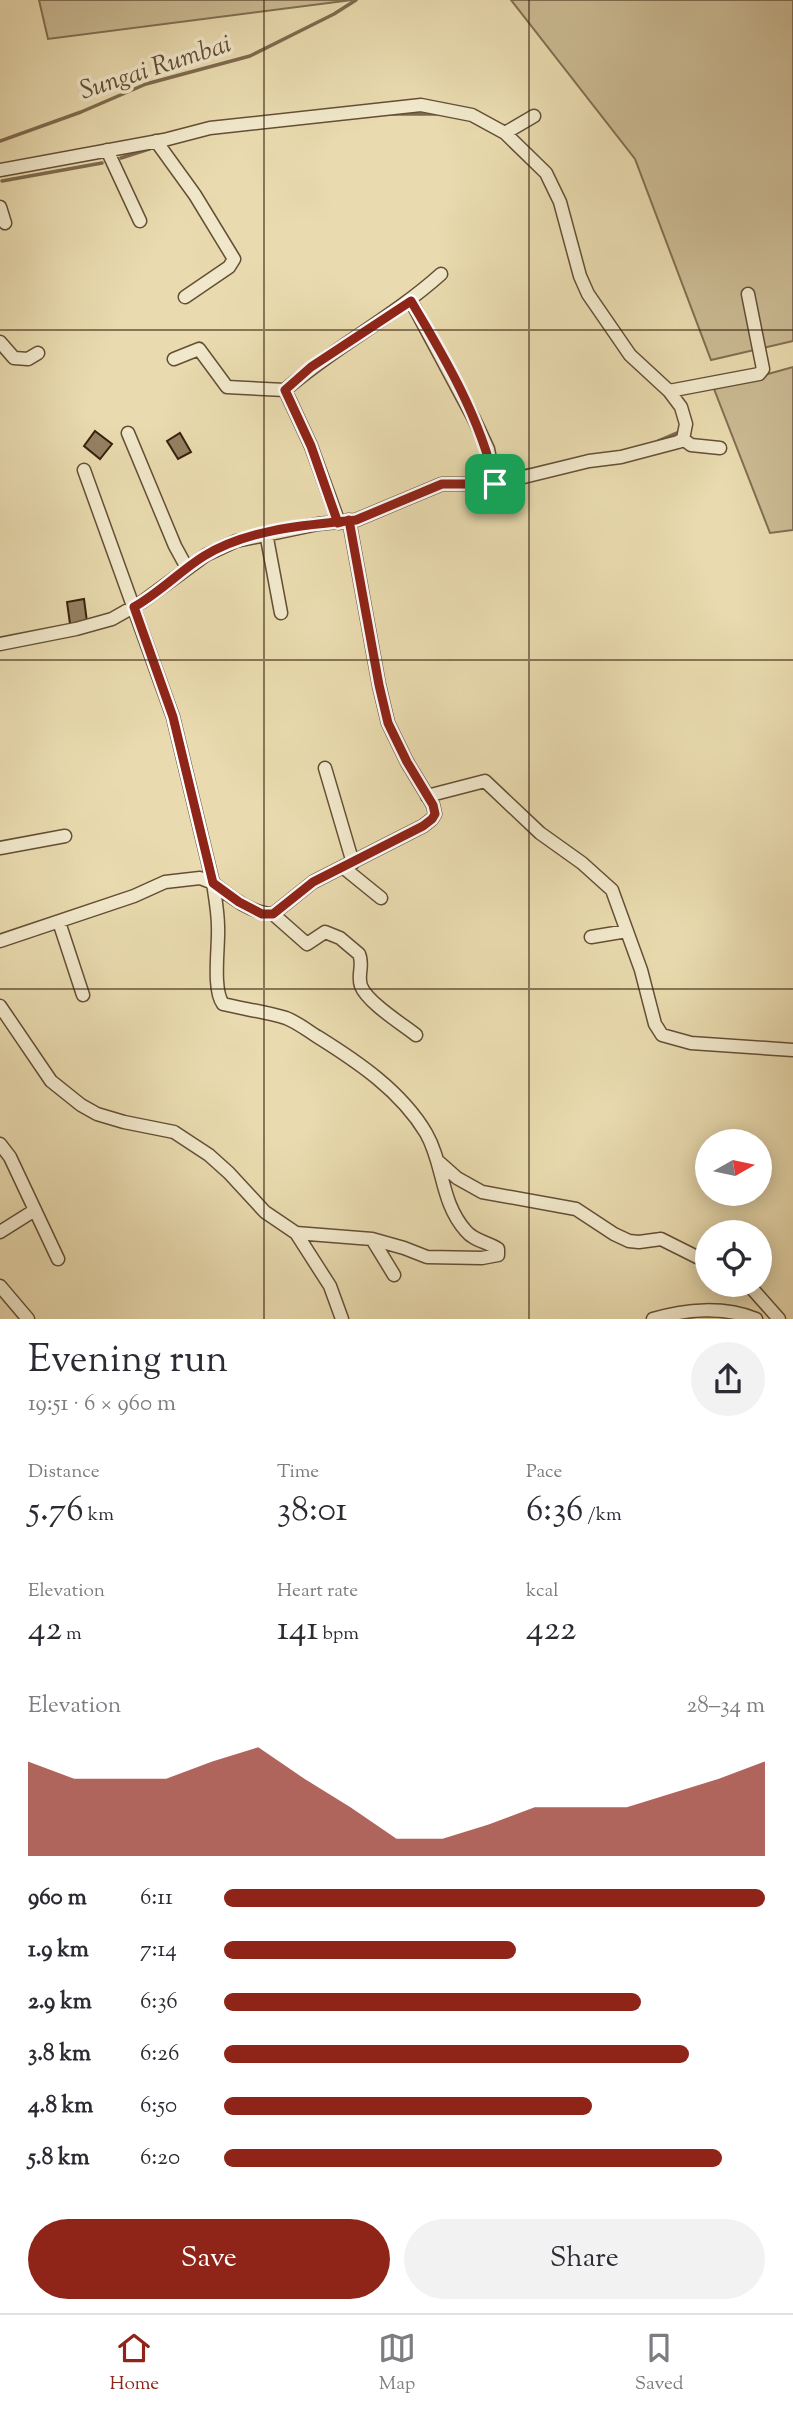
<!DOCTYPE html>
<html lang="en">
<head>
<meta charset="utf-8">
<style>
	body { margin:0; font-family:"Sorts Mill Goudy",serif; background:#f2f2f3; color:#2b2b33; height:100vh; display:flex; flex-direction:column; font-size:26px; white-space:nowrap }
	* { box-sizing:border-box; margin:0 }
	p { font-size:23px; color:#7c7c81 }
	.icon { flex:none; width:38px; height:38px; fill:none; stroke:currentColor; stroke-width:2; stroke-linecap:round; stroke-linejoin:round }
	.map { position:relative; height:1319px; overflow:hidden }
	.side { display:flex; flex-direction:column; background:#fff; flex:1 }
	.side>* { flex:none }
	.needle { width:46px; rotate:81deg }
	.tools { position:absolute; left:695px; top:1129px; display:grid; gap:14px }
	.tools a { display:grid; place-items:center; width:77px; height:77px; border-radius:50%; background:#fff; box-shadow:0 4px 18px #0003; font-size:35px }
	.pin { position:absolute; display:grid; place-items:center; width:60px; height:60px; color:#fff; margin:-30px; border-radius:14px; box-shadow:0 4px 10px #0006 }
	.round { display:grid; place-items:center; flex:none; width:74px; height:74px; border-radius:37px; background:#f2f2f3 }
	.headline { display:flex; align-items:center; justify-content:space-between; height:119px; padding:0 28px }
	h1 { font-size:38px; font-weight:600; line-height:52px }
	.stats { display:grid; grid-template-columns:repeat(3,1fr); gap:10px; height:119px; padding:7px 28px }
	.stats div { display:grid; align-content:center }
	.stats b { font-size:35px; font-weight:600 }
	.stats small { font-size:19px; font-weight:400 }
	.stats p { font-size:19px }
	.chart { height:196px; padding:14px 28px }
	.chart p { display:flex; justify-content:space-between }
	.chart svg { width:100%; height:126px; margin-top:7px; fill:#8f2418; opacity:.7 }
	.button { display:flex; gap:14px; margin-top:auto; padding:14px 28px }
	.button a { flex:1; height:80px; border-radius:42px; background:#8f2418; color:#fff; font-size:28px; font-weight:600; line-height:80px; text-align:center }
	.button a+a { background:#f2f2f3; color:#2b2b33 }
	ul { padding:0 28px; list-style:none; font-size:23px }
	li { display:grid; grid-template-columns:112px 84px 1fr; align-items:center; height:52px }
	li i { height:18px; border-radius:9px; background:#8f2418 }
	.dock { display:flex; justify-content:space-around; align-items:center; height:98px; border-top:2px solid #e1e1e2; background:#fff; font-size:19px; color:#7c7c81 }
	.dock a { display:grid; justify-items:center; gap:4px }
	.dock .current { color:#8f2418 }
	.map>svg:first-child { display:block }
	.green { fill:#cbbb94; stroke:#826e51; stroke-width:2 }
	.lines { fill:none; stroke-linecap:round; stroke-linejoin:round }
	.stream { stroke:#7e6a4e; stroke-width:3.5 }
	.building { fill:#948162; stroke:#38200e; stroke-width:2 }
	.minor-casing { stroke:#644f36; stroke-width:15 }
	.minor { stroke:#f1e8cb; stroke-width:12 }
	.route-casing { stroke:#fff; stroke-width:14 }
	.route { stroke:#8f2418; stroke-width:9 }
	.grid { fill:none; stroke:#38200e; stroke-width:2; stroke-opacity:0.55 }
	.labels { text-anchor:middle; stroke-width:7; stroke-linejoin:round; paint-order:stroke }
	.water-label { font-size:26px; font-style:italic; fill:#614b33; stroke:#f1e8cb }
</style>
</head>
<body>
<div class="map">
<svg width="793" height="1319" viewBox="0 0 793 1319">
	<rect width="100%" height="100%" fill="#e9dbaf"/>
	<filter id="stains"><feTurbulence type="fractalNoise" baseFrequency=".00286" numOctaves="4"/><feColorMatrix values="0 0 0 0 .2 0 0 0 0 .09 0 0 0 0 .02 0 0 0 .5 -.17"/></filter>
	<radialGradient id="worn" r=".72"><stop offset=".6" stop-color="#630" stop-opacity="0"/><stop offset="1" stop-color="#630" stop-opacity=".3"/></radialGradient>
	<path class="green" d="M 39,0 L 352,0 L 48,39 Z
		M 511,0 L 793,0 L 793,341 L 711,360 L 635,159 Z
		M 793,367 L 793,530 L 770,533 L 714,389 Z"/>
	<g class="lines">
		<path class="stream" d="M 389,114 L 437,114
			M 0,141 L 81,112 L 146,84 L 250,56 L 334,14 L 356,0
			M 121,158 L 149,149
			M 2,181 L 102,163
			M 658,441 L 679,432
			M 498,475 L 528,470"/>
	</g>
	<path class="building" d="M 95,431 L 112,444 L 100,459 L 84,446 Z
		M 180,433 L 191,452 L 178,459 L 167,441 Z
		M 84,599 L 87,622 L 70,624 L 67,602 Z"/>
	<g class="lines">
		<defs>
			<path id="minor" d="M 505,133 L 534,116
				M 156,141 L 195,195 L 234,259 L 229,267 L 185,297
				M 107,150 L 140,221
				M 0,170 L 164,140 L 210,128 L 421,105 L 472,115 L 505,133 L 546,173 L 560,202 L 580,276 L 588,294 L 630,355 L 669,391 L 681,407 L 686,424 L 683,439 L 678,442 L 621,457 L 589,461 L 495,484 L 442,484 L 356,520 L 318,524 L 236,541 L 206,555 L 142,602 L 112,619 L 76,629 L 0,644
				M 0,207 L 5,223
				M 411,301 L 474,419 L 488,449 L 495,484
				M 0,342 L 14,358 L 28,359 L 38,353
				M 174,359 L 199,349 L 227,387 L 285,390 C 334,347 392,318 441,274
				M 285,390 L 311,446 L 339,523
				M 669,391 L 759,374 L 763,369 L 748,294
				M 128,433 L 175,546 L 187,568
				M 683,439 L 691,445 L 720,448
				M 266,533 L 281,613
				M 325,768 L 353,863
				M 427,796 L 485,781 L 540,833 L 582,863 L 612,890 L 641,970 L 655,1024 L 662,1035 L 691,1043 L 793,1050
				M 0,848 L 65,836
				M 344,868 L 381,898
				M 213,883 C 215,897 218,912 218,927 C 219,947 212,989 223,1004 C 244,1009 266,1012 286,1018 C 297,1022 308,1031 318,1037 C 358,1062 401,1091 426,1133 C 444,1164 440,1202 466,1231 C 474,1241 488,1242 498,1249 L 498,1255 L 482,1258 L 427,1257 L 404,1248 L 372,1239 L 296,1233
				M 213,883 C 231,897 250,913 273,914 L 313,882 L 423,826 L 432,819 L 435,814 L 433,805 L 407,762 L 388,723 L 379,685 L 349,520
				M 273,914 L 307,944 L 325,932 L 340,938 L 359,954 C 364,965 357,975 361,986 C 367,1002 402,1024 416,1035
				M 59,922 L 83,995
				M 591,937 L 627,931
				M 0,941 L 134,896 L 165,882 L 200,878 L 213,883 L 173,717 L 84,470
				M 0,1006 L 51,1081 L 81,1105 L 97,1114 L 124,1122 L 174,1132 L 209,1155 L 229,1173 L 265,1212 L 296,1233 L 330,1286 L 342,1319
				M 0,1144 L 10,1157 L 58,1259
				M 439,1162 L 457,1178 L 482,1192 L 576,1209 L 614,1234 L 629,1241 L 639,1242 L 661,1239 L 707,1262
				M 0,1232 L 35,1210
				M 372,1239 L 394,1275
				M 748,1284 L 779,1319
				M 0,1286 L 28,1319
				M 653,1319 C 686,1309 724,1306 756,1319"/>
		</defs>
		<use href="#minor" class="minor-casing"/>
		<use href="#minor" class="minor"/>
	</g>
	<g class="lines">
		<defs>
			<path id="route" d="M 495,484 L 442,484 L 356,520 C 306,525 248,529 204,556 C 180,571 159,593 134,607 L 173,717 L 213,883 L 239,902 L 262,914 L 273,914 L 313,882 L 423,826 L 432,819 L 435,814 L 433,805 L 407,762 L 388,723 L 379,685 L 349,520 L 338,523 L 311,446 L 285,390 L 311,367 L 411,301 C 445,358 481,419 495,484"/>
		</defs>
		<use href="#route" class="route-casing"/>
		<use href="#route" class="route"/>
	</g>
	<path class="grid" d="M 264,0 L 264,1319M 529,0 L 529,1319M 0,330 L 793,330M 0,660 L 793,660M 0,989 L 793,989"/>
	<g class="labels">
		<g class="water-label">
			<text transform="translate(155 66) rotate(-18)" y="9">Sungai Rumbai</text>
		</g>
	</g>
	<rect width="100%" height="100%" filter="url(#stains)"/>
	<rect width="100%" height="100%" fill="url(#worn)"/>
</svg>
<div class="tools">
<a><svg class="needle" viewBox="-14 -14 28 28"><path d="M0-13l5 13h-10z" fill="#e53935"/><path d="M0 13l5-13h-10z" fill="#7c7c81"/></svg></a>
<a><svg class="icon" aria-label="locate" viewBox="0 0 24 24"><circle cx="12" cy="12" r="6"/><path d="M12 2v4M12 18v4M2 12h4M18 12h4"/></svg></a>
</div>
<div class="pin" style="left:495px;top:484px;background:#1e9e55"><svg class="icon" aria-label="arrive" viewBox="0 0 24 24"><path d="M6 21V4h12l-3 4 3 4H6"/></svg></div>
</div>
<section class="side">
<div class="headline"><div><h1>Evening run</h1><p>19:51 · 6 × 960 m</p></div><a class="round"><svg class="icon" aria-label="share" viewBox="0 0 24 24"><path d="M12 15V3M7 8l5-5 5 5M5 13v7h14v-7"/></svg></a></div>
<div class="stats">
<div><p>Distance</p><b>5.76<small> km</small></b></div>
<div><p>Time</p><b>38:01</b></div>
<div><p>Pace</p><b>6:36<small> /km</small></b></div>
</div>
<div class="stats">
<div><p>Elevation</p><b>42<small> m</small></b></div>
<div><p>Heart rate</p><b>141<small> bpm</small></b></div>
<div><p>kcal</p><b>422</b></div>
</div>
<div class="chart"><p><span>Elevation</span>28–34 m</p>
<svg viewBox="0 0 160 44" preserveAspectRatio="none"><path d="M0 44V11L10 17L20 17L30 17L40 11L50 6L60 17L70 27L80 38L90 38L100 33L110 27L120 27L130 27L140 22L150 17L160 11V44z"/></svg>
</div>
<ul>
<li><b>960 m</b>6:11<i style="width:100%"></i></li>
<li><b>1.9 km</b>7:14<i style="width:54%"></i></li>
<li><b>2.9 km</b>6:36<i style="width:77%"></i></li>
<li><b>3.8 km</b>6:26<i style="width:86%"></i></li>
<li><b>4.8 km</b>6:50<i style="width:68%"></i></li>
<li><b>5.8 km</b>6:20<i style="width:92%"></i></li>
</ul>
<div class="button"><a>Save</a><a>Share</a></div>
</section>
<nav class="dock">
<a class="current"><svg class="icon" aria-label="home" viewBox="0 0 24 24"><path d="M3 11l9-7 9 7M6 9v11h12V9"/></svg>Home</a>
<a><svg class="icon" aria-label="map" viewBox="0 0 24 24"><path d="M3 6l6-2 6 2 6-2v14l-6 2-6-2-6 2zM9 4v14M15 6v14"/></svg>Map</a>
<a><svg class="icon" aria-label="saved" viewBox="0 0 24 24"><path d="M7 4h10v16l-5-4-5 4z"/></svg>Saved</a>
</nav>
</body>
</html>
